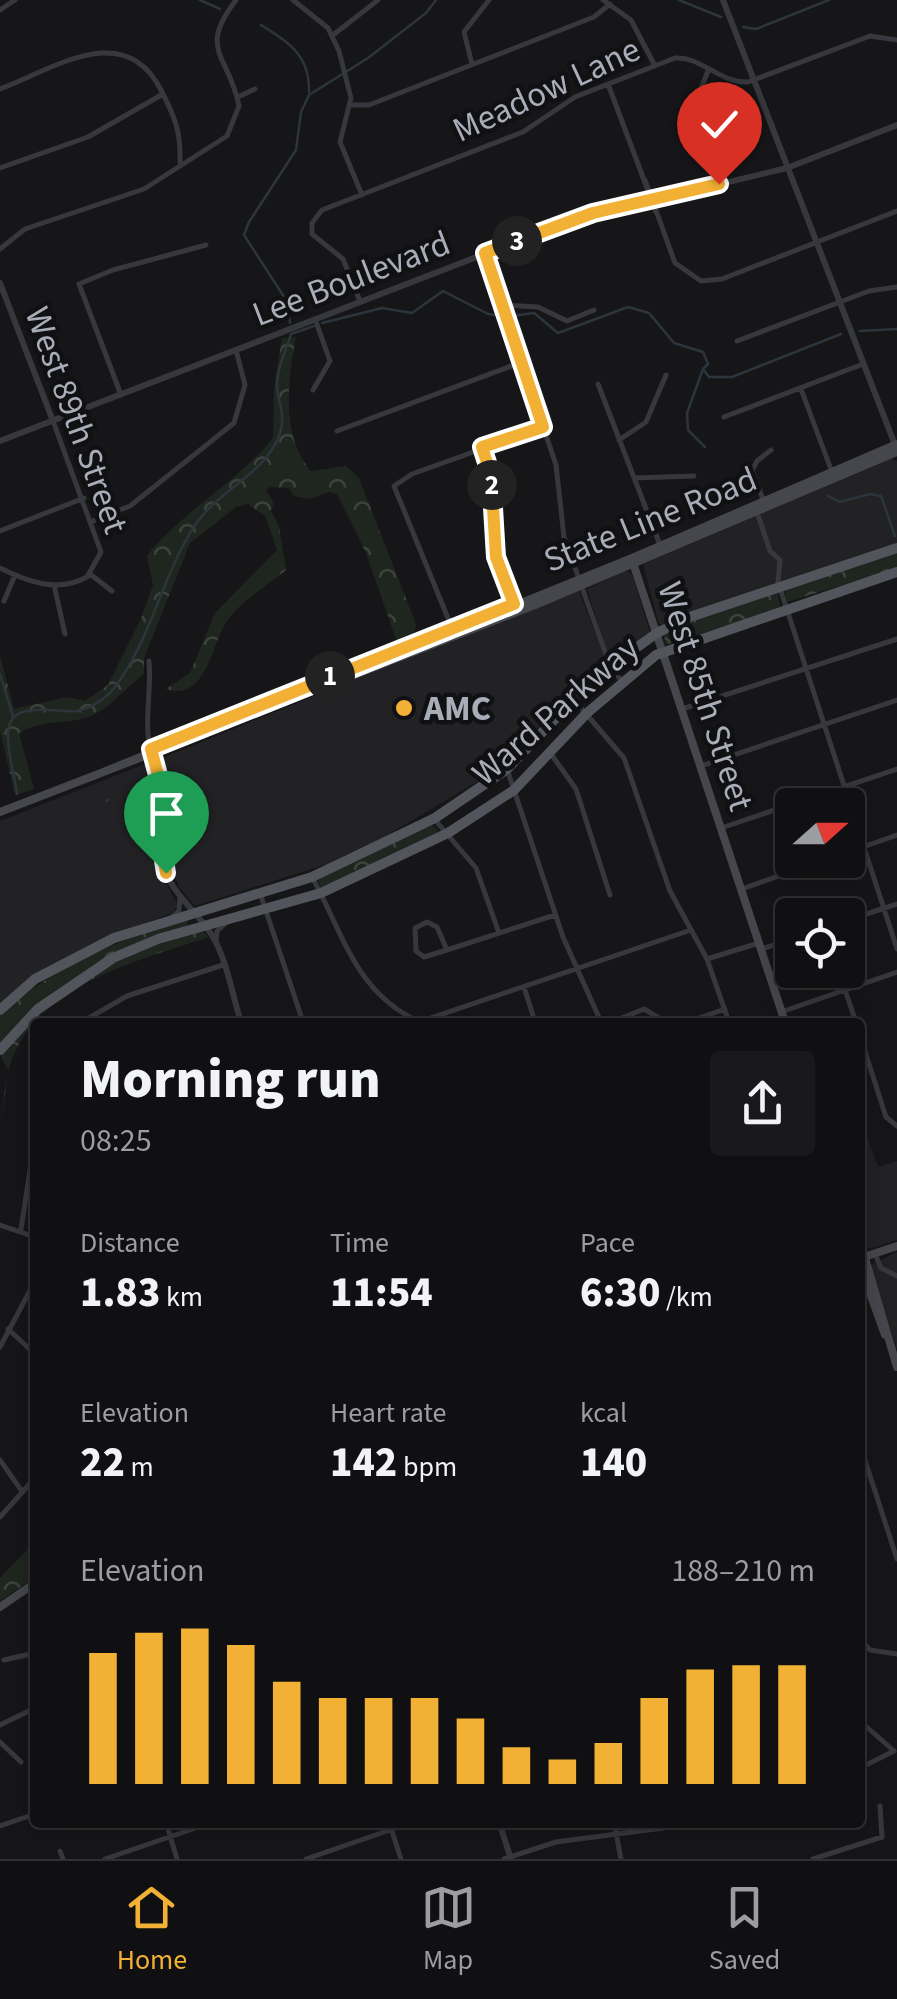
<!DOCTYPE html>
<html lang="en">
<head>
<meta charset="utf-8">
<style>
	body { margin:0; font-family:"Source Sans 3",sans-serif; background:#19191b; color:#f1f3f6; height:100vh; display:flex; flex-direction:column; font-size:38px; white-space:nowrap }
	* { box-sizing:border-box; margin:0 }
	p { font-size:32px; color:#9c9d9f }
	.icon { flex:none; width:55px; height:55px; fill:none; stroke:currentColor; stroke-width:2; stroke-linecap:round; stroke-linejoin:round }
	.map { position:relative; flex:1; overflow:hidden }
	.side { position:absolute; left:30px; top:1018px; width:835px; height:810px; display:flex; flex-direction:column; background:#101012; border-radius:10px; box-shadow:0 5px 25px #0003,0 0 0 2px #303032 }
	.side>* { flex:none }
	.needle { width:65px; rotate:69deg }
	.buttons { position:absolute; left:775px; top:788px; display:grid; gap:20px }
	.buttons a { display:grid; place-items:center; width:90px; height:90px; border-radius:10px; background:#101012; box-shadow:0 5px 25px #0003,0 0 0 2px #303032; font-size:50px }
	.pin { position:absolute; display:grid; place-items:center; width:85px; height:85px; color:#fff; margin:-102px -42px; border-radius:50% 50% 50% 0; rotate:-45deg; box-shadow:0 0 10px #0007 }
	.pin .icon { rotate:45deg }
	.km { position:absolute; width:50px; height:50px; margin:-25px; border-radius:50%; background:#222; color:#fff; font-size:28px; line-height:50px; text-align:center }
	.round { display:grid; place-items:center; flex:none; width:105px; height:105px; border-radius:10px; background:#19191b }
	.overview { display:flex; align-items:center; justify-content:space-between; height:170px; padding:0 50px }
	h1 { font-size:55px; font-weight:800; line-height:75px }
	.figures { display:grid; grid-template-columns:repeat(3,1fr); gap:15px; height:170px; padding:10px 50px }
	.figures div { display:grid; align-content:center }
	.figures b { font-size:42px; font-weight:800 }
	.figures small { font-size:28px; font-weight:400 }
	.figures p { font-size:28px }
	.chart { height:280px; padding:20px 50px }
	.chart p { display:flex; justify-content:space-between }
	.chart svg { width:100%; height:180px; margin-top:10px; stroke:#f2b134; stroke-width:6 }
	.tabs { display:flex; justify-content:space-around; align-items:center; height:140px; border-top:2px solid #303032; background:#101012; font-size:28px; color:#9c9d9f }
	.tabs a { display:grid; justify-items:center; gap:5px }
	.tabs .selected { color:#f2b134 }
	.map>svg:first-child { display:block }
	.built { fill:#222225 }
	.forest { fill:url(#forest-crowns) }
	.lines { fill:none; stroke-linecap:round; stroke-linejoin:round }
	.stream { stroke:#2c353c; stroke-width:2.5 }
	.minor { stroke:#37383d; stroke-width:5 }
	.tertiary { stroke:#37383d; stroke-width:6 }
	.secondary { stroke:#45474d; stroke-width:8 }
	.primary { stroke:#53555c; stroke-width:10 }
	.route-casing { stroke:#fff; stroke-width:20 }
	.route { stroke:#f2b134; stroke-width:12 }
	.poi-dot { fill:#f2b134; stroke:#111113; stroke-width:4 }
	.labels { text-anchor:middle; stroke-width:9; stroke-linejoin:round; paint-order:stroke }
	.street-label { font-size:35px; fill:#a8adb8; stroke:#111113 }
	.poi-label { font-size:35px; font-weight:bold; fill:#a8adb8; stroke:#111113; text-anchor:start }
</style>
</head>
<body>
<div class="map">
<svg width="897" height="1859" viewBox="0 0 897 1859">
	<defs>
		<pattern id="forest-crowns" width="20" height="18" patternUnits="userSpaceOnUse" patternTransform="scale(2.5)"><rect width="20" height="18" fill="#1e261f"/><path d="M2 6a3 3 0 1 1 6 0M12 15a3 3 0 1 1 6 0" fill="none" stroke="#3c433d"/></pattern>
	</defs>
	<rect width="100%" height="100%" fill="#161618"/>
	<path class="built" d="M 891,459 L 897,461 L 897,545 L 659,625 L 643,564 Z
		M 625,571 L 632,574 L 650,632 L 614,658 L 606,650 L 587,589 Z
		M 578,588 L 606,661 L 492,773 L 384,837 L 324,865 L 195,906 L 179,887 L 169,861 L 165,834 L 169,786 L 162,758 Z
		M 145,764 L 155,789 L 156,862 L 178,906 L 172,913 L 111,936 L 0,1006 L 0,821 Z
		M 866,1134 L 878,1167 L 897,1161 L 897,1240 L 869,1249 L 860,1234 L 860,1136 Z
		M 897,1252 L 897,1349 L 870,1265 Z"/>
	<path class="forest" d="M 296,337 C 288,381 280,434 311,471 L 346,466 L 359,478 L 416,624 L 414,636 L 402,642 L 396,639 L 366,553 L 337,494 L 329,492 L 310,499 L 294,496 L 289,488 L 270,487 L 266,490 L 274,503 L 271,511 L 279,526 L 286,570 C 268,585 242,600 227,621 C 212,641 207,703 166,689 L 190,673 L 215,613 L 277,550 L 265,516 L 248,504 L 236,507 L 190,543 L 144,658 L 144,674 C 126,687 115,703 95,714 C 73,726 47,717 19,733 L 34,789 L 15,795 L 0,731 L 0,656 L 14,709 L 67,697 L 85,701 L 108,685 L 140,621 L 153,585 L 147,556 C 182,511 237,483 273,438 L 274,389 L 282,338 Z
		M 897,551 L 897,568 L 787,602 L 785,589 Z
		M 777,592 L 781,608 L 665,645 L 664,631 Z
		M 432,825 L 440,832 L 322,888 L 318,882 L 322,875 Z
		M 190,916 L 186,927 C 112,945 52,989 0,1044 L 0,1014 C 63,961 113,944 190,916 Z
		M 202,931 L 209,937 C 141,960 46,981 14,1054 C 3,1078 4,1112 0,1138 L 8,1070 L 0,1054 C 67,985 109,957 202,931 Z
		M 30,1547 L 35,1553 L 35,1577 L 0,1601 L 0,1578 Z"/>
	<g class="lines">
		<path class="stream" d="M 200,0 L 220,9
			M 679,0 L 721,17
			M 261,25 C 290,43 310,56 309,92
			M 743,27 L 756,29 L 829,0
			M 511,316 L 534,313 L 558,333 L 628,307 L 649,313 L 674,343 L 703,352 L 708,364 L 703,369 L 709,377 L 732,377 L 841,334
			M 290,323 L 288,303 L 244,235 L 249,222 L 296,150 L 301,112 L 309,95 L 368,58 L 426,13 L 436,0
			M 322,323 L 382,308 L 412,313 L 443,291 L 488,314 L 502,316
			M 860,331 L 897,329
			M 703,369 L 687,413 L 688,430 L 705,447
			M 828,496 L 840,502 L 870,494 L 881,496 L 895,536
			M 0,674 L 13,716
			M 17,794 C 15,776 7,753 8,734 C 9,697 56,714 77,711 C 91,708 106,699 115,687 C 152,638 162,574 196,524 C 217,491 265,474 279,436 C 287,415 278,405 277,385 C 276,370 287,349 291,334 L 314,326
			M 107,801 L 108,800"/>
		<path class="minor" d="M 293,0 L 328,28 L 339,51 L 351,98 L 340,142 L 362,195
			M 603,0 L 631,20 L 655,66
			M 0,10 L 15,0
			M 333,35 L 378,0
			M 472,64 L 464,32 L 489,0
			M 708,71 L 694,106 L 719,184
			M 608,84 L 656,212
			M 0,89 C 55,68 125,19 161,90 C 175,117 181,132 180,162
			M 238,97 L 255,89
			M 350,105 L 369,105 L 594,17 L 610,4
			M 0,168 L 88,137 L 163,94
			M 645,180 L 675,263 L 701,281 L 722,279 L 897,211
			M 0,249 L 25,229 L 144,189 L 227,136 L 239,106 C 229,54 197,51 236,0
			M 485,253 L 556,465 L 564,537 L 610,666 L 621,680
			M 360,301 L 343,259 L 312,234 L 312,223 L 322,210 L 523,132 L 575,97 L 675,58 C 701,56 719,83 748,82 L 870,36 L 897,40
			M 503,305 L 538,307 L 567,321 L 594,310
			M 737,341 L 869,291 L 897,287
			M 598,384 L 660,545
			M 801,389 L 832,472
			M 313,390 L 330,361 L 315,319
			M 121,395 L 79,284 L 113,270 L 206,245
			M 724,417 L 863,364
			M 337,431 L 522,362
			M 619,440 L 646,422 L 666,375
			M 482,447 L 491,475 L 497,557 L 514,605
			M 634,478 L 694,476
			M 764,502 L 752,471 L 757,461 L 771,450
			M 756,509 L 770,551 L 780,560 L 778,582 L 897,949
			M 93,521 L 130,506 L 234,423 L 245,385 L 236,350
			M 0,531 L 84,498
			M 0,568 C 28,582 58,593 87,577 L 101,552 L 53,421
			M 90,574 L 112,591
			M 54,585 L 65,634
			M 4,601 L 15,575
			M 454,633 L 394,486 L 412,474 L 543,427
			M 149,661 C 152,692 143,721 151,752
			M 575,701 L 624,758 L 670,891 L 707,959 L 729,1022
			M 682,709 L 897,639
			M 551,754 L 576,789 L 610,895
			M 701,766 L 897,700
			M 507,769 L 563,937 L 601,1022
			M 436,821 L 476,868 L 499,933
			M 721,828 L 897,769
			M 848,852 L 897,835
			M 312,877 C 343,933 356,994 420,1022
			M 742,889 L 824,860
			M 260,893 L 303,1022
			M 172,917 L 179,911 L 180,897
			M 848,920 L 897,904
			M 427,922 L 437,927 L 447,950 L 424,957 L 416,951 L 415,928 Z
			M 216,942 L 217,931 L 226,923
			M 762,949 L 792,939
			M 447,950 L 555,915
			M 707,959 L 759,943
			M 524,987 L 535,1022
			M 845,990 L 856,1022
			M 781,1012 L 897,972
			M 82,1022 L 127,996 L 223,965
			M 229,1022 L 240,1019
			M 419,1022 L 688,931
			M 612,1022 L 644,1009 L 666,1022
			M 688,1022 L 725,1009
			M 860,1036 L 886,1117 L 897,1126
			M 0,1225 L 35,1237
			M 21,1229 L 35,1138
			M 875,1254 L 881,1268 L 897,1276
			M 8,1329 L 35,1354
			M 0,1347 L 35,1281
			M 860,1445 L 897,1559
			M 0,1460 L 21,1490
			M 0,1517 L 35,1478
			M 860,1639 L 870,1650 L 897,1654
			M 4,1660 L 35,1653
			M 860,1721 L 894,1751
			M 0,1725 L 35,1708
			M 0,1742 L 21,1762
			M 860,1768 L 894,1751
			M 166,1822 L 177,1859
			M 389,1822 L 401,1859
			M 614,1822 L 621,1859
			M 0,1826 L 35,1814
			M 60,1851 L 63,1859
			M 105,1859 L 213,1822
			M 306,1859 L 413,1822
			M 504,1859 L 556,1842 L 709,1822
			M 813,1859 L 882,1837 L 880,1806"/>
		<path class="tertiary" d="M 723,0 L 895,445
			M 0,283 L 53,421
			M 0,441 L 575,219 L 787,168 L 897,125
			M 153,756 C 167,796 151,834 165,871 C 175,896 197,912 211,934 C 227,958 232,995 241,1022
			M 499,1822 L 511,1859"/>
		<path class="secondary" d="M 633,563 L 785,1022
			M 91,777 L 632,558 L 897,444
			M 0,812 L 535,605 L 897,452
			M 860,1241 L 897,1367
			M 864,1257 L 897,1246
			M 860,1265 L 885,1335
			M 0,1607 L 35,1583"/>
		<path class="primary" d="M 0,1010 L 35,979 L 114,938 L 312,877 L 435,818 L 507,769 L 594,678 L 657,633 L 687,618 L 897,548
			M 0,1050 L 38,1009 L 113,958 L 158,939 L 321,893 L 448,833 L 514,790 L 587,713 L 656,655 L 897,572"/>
	</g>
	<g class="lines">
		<defs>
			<path id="route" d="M 166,873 L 160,836 L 162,790 L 151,749 L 514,604 L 496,557 L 491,475 L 482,447 L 543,427 L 485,253 L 593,213 L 719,184"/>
		</defs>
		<use href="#route" class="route-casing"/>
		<use href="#route" class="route"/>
	</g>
	<circle class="poi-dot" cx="404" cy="708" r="10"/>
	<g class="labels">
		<g class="street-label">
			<text transform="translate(546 89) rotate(-25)" y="12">Meadow Lane</text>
			<text transform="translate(351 278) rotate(-21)" y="12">Lee Boulevard</text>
			<text transform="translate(77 420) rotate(70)" y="12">West 89th Street</text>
			<text transform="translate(650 519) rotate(-22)" y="12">State Line Road</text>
			<text transform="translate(706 696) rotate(72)" y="12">West 85th Street</text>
			<text transform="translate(555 710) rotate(-41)" y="12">Ward Parkway</text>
		</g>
		<g class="poi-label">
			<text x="424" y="720">AMC</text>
		</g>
	</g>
</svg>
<div class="buttons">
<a><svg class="needle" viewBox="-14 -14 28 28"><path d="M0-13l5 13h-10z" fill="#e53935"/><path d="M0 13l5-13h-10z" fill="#9c9d9f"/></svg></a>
<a><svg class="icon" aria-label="locate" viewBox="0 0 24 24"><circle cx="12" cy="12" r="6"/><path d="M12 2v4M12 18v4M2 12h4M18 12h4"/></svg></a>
</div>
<div class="pin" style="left:166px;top:873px;background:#1e9e55"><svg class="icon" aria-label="arrive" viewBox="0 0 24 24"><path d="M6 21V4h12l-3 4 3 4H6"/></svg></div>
<div class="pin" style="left:719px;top:184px;background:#d93025"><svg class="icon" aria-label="check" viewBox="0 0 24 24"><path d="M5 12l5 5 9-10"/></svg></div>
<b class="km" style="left:330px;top:676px">1</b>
<b class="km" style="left:492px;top:485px">2</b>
<b class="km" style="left:517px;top:241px">3</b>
<section class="side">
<div class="overview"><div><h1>Morning run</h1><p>08:25</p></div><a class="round"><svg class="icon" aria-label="share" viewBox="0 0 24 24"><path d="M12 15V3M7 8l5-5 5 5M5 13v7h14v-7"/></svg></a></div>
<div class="figures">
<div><p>Distance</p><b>1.83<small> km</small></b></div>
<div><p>Time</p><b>11:54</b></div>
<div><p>Pace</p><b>6:30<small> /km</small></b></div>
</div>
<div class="figures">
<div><p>Elevation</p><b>22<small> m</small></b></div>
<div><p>Heart rate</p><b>142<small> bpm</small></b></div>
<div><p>kcal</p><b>140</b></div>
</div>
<div class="chart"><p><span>Elevation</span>188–210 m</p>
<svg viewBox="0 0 160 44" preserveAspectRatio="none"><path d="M5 44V12M15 44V7M25 44V6M35 44V10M45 44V19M55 44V23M65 44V23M75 44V23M85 44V28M95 44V35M105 44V38M115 44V34M125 44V23M135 44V16M145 44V15M155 44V15"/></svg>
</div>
</section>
</div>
<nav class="tabs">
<a class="selected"><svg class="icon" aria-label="home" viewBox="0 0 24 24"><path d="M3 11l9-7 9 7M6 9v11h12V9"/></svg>Home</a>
<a><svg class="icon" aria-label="map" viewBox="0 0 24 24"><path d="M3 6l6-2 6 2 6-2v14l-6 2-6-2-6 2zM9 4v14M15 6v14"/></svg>Map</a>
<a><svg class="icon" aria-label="saved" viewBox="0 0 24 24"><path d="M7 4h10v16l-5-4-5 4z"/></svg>Saved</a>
</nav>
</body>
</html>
